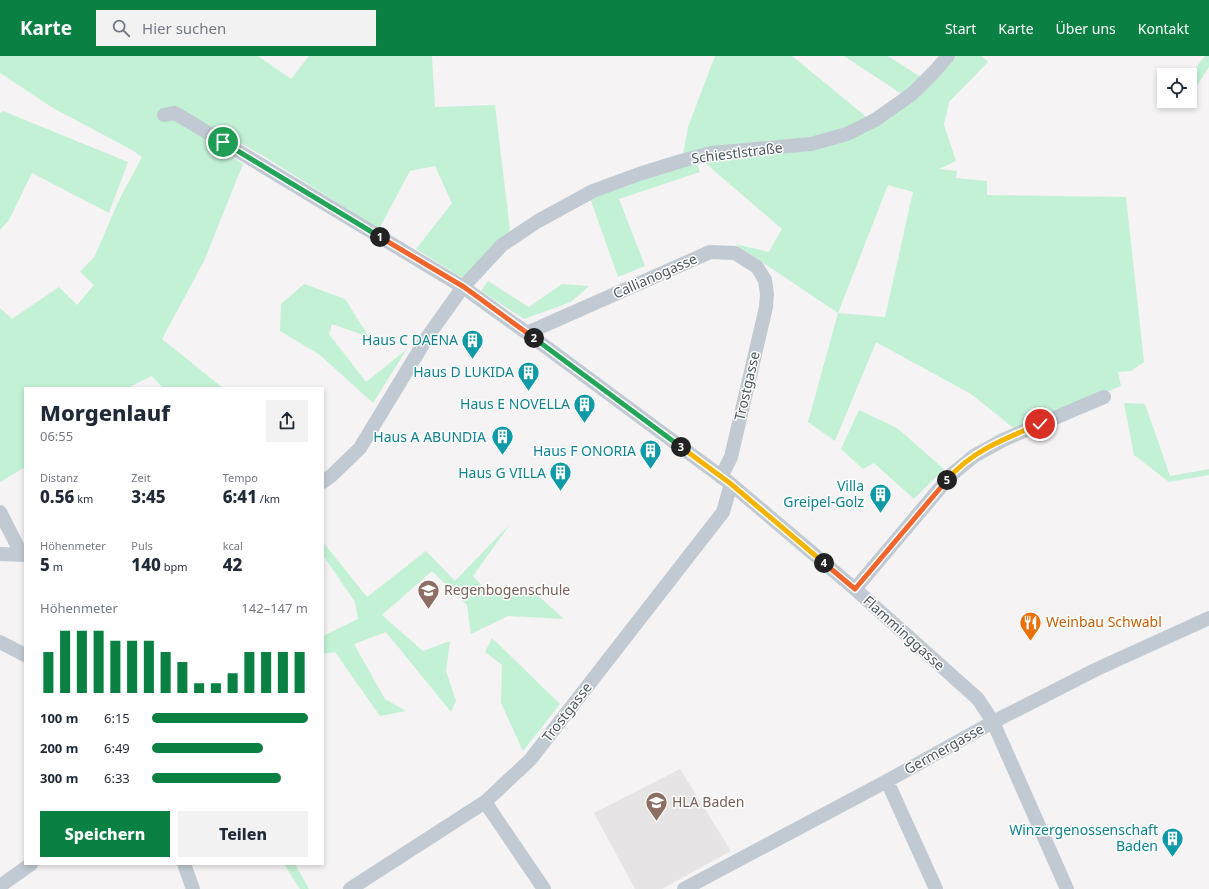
<!DOCTYPE html>
<html lang="de">
<head>
<meta charset="utf-8">
<style>
	body { margin:0; font-family:"Noto Sans",sans-serif; background:#f2f2f3; color:#1f2937; height:100vh; display:flex; flex-direction:column; font-size:15px; white-space:nowrap }
	* { box-sizing:border-box; margin:0 }
	p { font-size:13px; color:#747a83 }
	.icon { flex:none; width:22px; height:22px; fill:none; stroke:currentColor; stroke-width:2; stroke-linecap:round; stroke-linejoin:round }
	.map { position:relative; flex:1; overflow:hidden }
	.side { position:absolute; left:24px; top:331px; width:300px; height:478px; display:flex; flex-direction:column; background:#fff; border-radius:0px; box-shadow:0 2px 6px #0003 }
	.side>* { flex:none }
	.tools { position:absolute; left:1157px; top:12px; display:grid; gap:8px }
	.tools a { display:grid; place-items:center; width:40px; height:40px; border-radius:0px; background:#fff; box-shadow:0 2px 6px #0003; font-size:20px }
	.pin { position:absolute; display:grid; place-items:center; width:34px; height:34px; color:#fff; margin:-17px; border:2px solid #fff; border-radius:50%; box-shadow:0 1px 4px #0007 }
	.km { position:absolute; width:20px; height:20px; margin:-10px; border-radius:50%; background:#222; color:#fff; font-size:11px; line-height:20px; text-align:center }
	.round { display:grid; place-items:center; flex:none; width:42px; height:42px; border-radius:0px; background:#f2f2f3 }
	.head { display:flex; align-items:center; justify-content:space-between; height:68px; padding:0 16px }
	h1 { font-size:22px; font-weight:800; line-height:30px }
	.stats { display:grid; grid-template-columns:repeat(3,1fr); gap:6px; height:68px; padding:4px 16px }
	.stats div { display:grid; align-content:center }
	.stats b { font-size:17px; font-weight:800 }
	.stats small { font-size:11px; font-weight:400 }
	.stats p { font-size:11px }
	.chart { height:112px; padding:8px 16px }
	.chart p { display:flex; justify-content:space-between }
	.chart svg { width:100%; height:72px; margin-top:4px; stroke:#0b8043; stroke-width:6 }
	.cta { display:flex; gap:8px; margin-top:auto; padding:8px 16px }
	.cta a { flex:1; height:46px; border-radius:0px; background:#0b8043; color:#fff; font-size:16px; font-weight:800; line-height:46px; text-align:center }
	.cta a+a { background:#f2f2f3; color:#1f2937 }
	ul { padding:0 16px; list-style:none; font-size:13px }
	li { display:grid; grid-template-columns:64px 48px 1fr; align-items:center; height:30px }
	li i { height:10px; border-radius:5px; background:#0b8043 }
	header { display:flex; align-items:center; gap:24px; box-sizing:border-box; height:56px; padding:0 20px; background:#0b8043; color:#fff }
	header strong { font-size:19px }
	nav { display:flex; gap:22px; margin-inline-start:auto; font-size:14px }
	.search { width:280px; height:36px; background:#f2f2f3; display:flex; align-items:center; gap:10px; box-sizing:border-box; padding:0 14px; border-radius:0px; color:#747a83; font-size:15px }
	.map>svg:first-child { display:block }
	.education { fill:#e6e4e5 }
	.green { fill:#c3f1d5; fill-rule:evenodd }
	.lines { fill:none; stroke-linecap:round; stroke-linejoin:round }
	.minor { stroke:#c1cad2; stroke-width:14 }
	.split-1-casing { stroke:#fff; stroke-width:8 }
	.split-2-casing { stroke:#fff; stroke-width:8 }
	.split-3-casing { stroke:#fff; stroke-width:8 }
	.split-4-casing { stroke:#fff; stroke-width:8 }
	.split-5-casing { stroke:#fff; stroke-width:8 }
	.split-6-casing { stroke:#fff; stroke-width:8 }
	.split-1 { stroke:#22a559; stroke-width:5 }
	.split-2 { stroke:#f0652b; stroke-width:5 }
	.split-3 { stroke:#22a559; stroke-width:5 }
	.split-4 { stroke:#f5b400; stroke-width:5 }
	.split-5 { stroke:#f0652b; stroke-width:5 }
	.split-6 { stroke:#f5b400; stroke-width:5 }
	.labels { text-anchor:middle; stroke-width:3; stroke-linejoin:round; paint-order:stroke }
	.street-label { font-size:14px; fill:#4a5661; stroke:#fff }
	.culture-label { font-size:14px; fill:#0d838f; stroke:#fff; text-anchor:end }
	.education-label { font-size:14px; fill:#785e54; stroke:#fff; text-anchor:start }
	.food-label { font-size:14px; fill:#c56008; stroke:#fff; text-anchor:start }
</style>
</head>
<body>
<header>
<strong>Karte</strong>
<div class="search"><svg class="icon" aria-label="search" viewBox="0 0 24 24"><circle cx="10" cy="10" r="6"/><path d="M15 15l6 6"/></svg>Hier suchen</div>
<nav><a>Start</a><a>Karte</a><a>Über uns</a><a>Kontakt</a></nav>
</header>
<div class="map">
<svg width="1209" height="833" viewBox="0 0 1209 833">
	<rect width="100%" height="100%" fill="#f5f3f3"/>
	<path class="education" d="M 680,713 L 731,795 L 662,833 L 635,833 L 594,757 Z"/>
	<path class="green" d="M 0,0 L 258,0 L 291,23 L 309,0 L 432,0 L 435,51 L 495,49 L 510,174 L 467,225 L 416,193 L 452,147 L 435,110 L 410,115 L 379,173 L 262,99 L 207,70 L 199,79 L 243,108 L 204,205 L 162,283 L 223,332 L 163,332 L 152,320 L 127,332 L 25,332 L 25,411 L 0,426 L 0,252 L 12,263 L 59,231 L 77,249 L 94,229 L 80,216 L 95,200 L 118,146 L 142,101 L 132,94 L 53,52 L 0,17 Z
		M 715,0 L 792,0 L 864,59 L 875,70 L 889,63 L 911,44 L 844,0 L 888,0 L 930,27 L 949,10 L 956,0 L 982,0 L 988,6 L 949,46 L 944,69 L 956,105 L 939,113 L 957,115 L 956,122 L 987,125 L 987,139 L 1126,141 L 1144,306 L 1131,315 L 1118,316 L 1121,330 L 1015,373 L 971,338 L 876,286 L 835,385 L 808,366 L 838,257 L 735,188 L 769,196 L 782,173 L 704,106 L 683,99 L 688,71 ZM 888,129 L 913,136 L 885,261 L 838,257 Z
		M 1205,0 L 1209,0 L 1209,11 L 1190,41 C 1190,20 1191,17 1205,0 Z
		M 3,55 L 128,106 L 109,157 L 32,117 L 9,164 L 0,174 L 0,57 Z
		M 697,108 L 700,116 L 619,143 L 645,210 L 618,221 L 590,142 L 642,120 Z
		M 488,225 L 529,251 L 562,228 L 589,230 L 571,246 L 524,263 L 481,235 Z
		M 304,228 L 345,243 L 369,281 L 332,268 L 329,278 L 366,326 L 407,293 L 373,347 L 320,299 L 280,275 L 281,248 Z
		M 1124,347 L 1145,348 L 1170,420 L 1209,413 L 1209,419 L 1169,426 L 1134,399 Z
		M 859,354 L 897,372 L 944,413 L 914,443 L 874,407 L 863,413 L 841,393 Z
		M 510,468 L 473,520 L 489,538 L 534,536 L 564,563 L 508,560 L 471,578 L 467,549 L 432,515 L 382,559 L 423,595 L 450,585 L 446,615 L 456,645 L 451,656 L 386,576 L 354,588 L 385,643 L 406,655 L 380,660 L 335,596 L 323,598 L 323,580 L 358,563 L 355,546 L 323,499 L 323,486 L 367,541 L 426,495 L 455,525 Z
		M 492,582 L 560,648 L 523,695 L 501,647 L 502,609 L 485,596 Z
		M 284,808 L 295,808 L 309,833 L 300,833 Z"/>
	<g class="lines">
		<path class="minor" d="M 164,59 L 175,57 L 463,231 L 527,277 L 731,428 L 855,533 L 978,643 L 993,666 L 1067,833
			M 527,277 L 710,196 L 735,197 L 757,211 L 765,224 L 767,238 L 766,251 L 731,401 L 721,421
			M 323,426 L 331,420 L 360,392 L 428,280 L 463,231 L 502,189 L 538,165 L 593,135 L 639,118 L 681,105 L 711,97 L 811,88 L 847,78 L 875,64 L 912,38 L 935,15 L 948,0
			M 0,456 L 22,499
			M 0,498 L 25,499
			M 855,533 L 951,419 L 974,400 L 1003,384 L 1104,341
			M 0,586 L 25,599
			M 887,725 L 936,833
			M 485,746 L 544,833
			M 184,808 L 193,833
			M 0,830 L 31,808
			M 350,833 L 485,746 L 530,704 L 723,456 L 731,428
			M 684,833 L 887,725 L 993,666 L 1097,613 L 1209,562"/>
	</g>
	<g class="lines">
		<defs>
			<path id="split-1" d="M 223,86 L 380,181"/>
			<path id="split-2" d="M 380,181 L 464,231 L 534,282"/>
			<path id="split-3" d="M 534,282 L 681,391"/>
			<path id="split-4" d="M 681,391 L 731,428 L 824,507"/>
			<path id="split-5" d="M 824,507 L 855,533 L 947,424"/>
			<path id="split-6" d="M 947,424 C 971,395 1006,382 1040,368"/>
		</defs>
		<use href="#split-1" class="split-1-casing"/>
		<use href="#split-2" class="split-2-casing"/>
		<use href="#split-3" class="split-3-casing"/>
		<use href="#split-4" class="split-4-casing"/>
		<use href="#split-5" class="split-5-casing"/>
		<use href="#split-6" class="split-6-casing"/>
		<use href="#split-1" class="split-1"/>
		<use href="#split-2" class="split-2"/>
		<use href="#split-3" class="split-3"/>
		<use href="#split-4" class="split-4"/>
		<use href="#split-5" class="split-5"/>
		<use href="#split-6" class="split-6"/>
	</g>
	<defs>
		<symbol id="building-pin" viewBox="-11 -11 22 30"><path d="M0 17L-7.5 6A9.5 9.5 0 1 1 7.5 6Z" fill="#0f9aa8" stroke="#fff"/><path d="M-4-6H4V6H1V3H-1V6H-4ZM-2.5-4.3h1.7v1.8h-1.7ZM.8-4.3h1.7v1.8H.8ZM-2.5-1h1.7V.8h-1.7ZM.8-1h1.7V.8H.8Z" fill="#fff"/></symbol>
		<symbol id="school-pin" viewBox="-11 -11 22 30"><path d="M0 17L-7.5 6A9.5 9.5 0 1 1 7.5 6Z" fill="#8d6e63" stroke="#fff"/><path d="M0-5L7-2L0 1L-7-2ZM-4 1L0 2.5L4 1V4Q0 6-4 4Z" fill="#fff"/></symbol>
		<symbol id="restaurant-pin" viewBox="-11 -11 22 30"><path d="M0 17L-7.5 6A9.5 9.5 0 1 1 7.5 6Z" fill="#e8710a" stroke="#fff"/><path d="M-5-6h1v4h1v-4h1v4h1v-4h1v5L-1.5 .5V6h-2V.5L-5-1ZM5-6V6H3V1.5H1.5Q1.5-4 5-6Z" fill="#fff"/></symbol>
	</defs>
	<g fill-rule="evenodd">
		<use href="#building-pin" x="460" y="272" width="25" height="34"/>
		<use href="#building-pin" x="516" y="304" width="25" height="34"/>
		<use href="#building-pin" x="572" y="336" width="25" height="34"/>
		<use href="#building-pin" x="490" y="368" width="25" height="34"/>
		<use href="#building-pin" x="638" y="382" width="25" height="34"/>
		<use href="#building-pin" x="548" y="404" width="25" height="34"/>
		<use href="#building-pin" x="868" y="426" width="25" height="34"/>
		<use href="#school-pin" x="416" y="522" width="25" height="34"/>
		<use href="#restaurant-pin" x="1018" y="554" width="25" height="34"/>
		<use href="#school-pin" x="644" y="734" width="25" height="34"/>
		<use href="#building-pin" x="1160" y="770" width="25" height="34"/>
	</g>
	<g class="labels">
		<g class="street-label">
			<text transform="translate(737 97) rotate(-7)" y="5">Schiestlstraße</text>
			<text transform="translate(655 220) rotate(-24)" y="5">Callianogasse</text>
			<text transform="translate(747 330) rotate(-77)" y="5">Trostgasse</text>
			<text transform="translate(904 577) rotate(42)" y="5">Flamminggasse</text>
			<text transform="translate(567 656) rotate(-52)" y="5">Trostgasse</text>
			<text transform="translate(944 693) rotate(-29)" y="5">Germergasse</text>
		</g>
		<g class="culture-label">
			<text x="458" y="289">Haus C DAENA</text>
			<text x="514" y="321">Haus D LUKIDA</text>
			<text x="570" y="353">Haus E NOVELLA</text>
			<text x="486" y="386">Haus A ABUNDIA</text>
			<text x="636" y="400">Haus F ONORIA</text>
			<text x="546" y="422">Haus G VILLA</text>
			<text x="864" y="435">Villa<tspan x="864" dy="16">Greipel-Golz</tspan></text>
			<text x="1158" y="779">Winzergenossenschaft<tspan x="1158" dy="16">Baden</tspan></text>
		</g>
		<g class="education-label">
			<text x="444" y="539">Regenbogenschule</text>
			<text x="672" y="751">HLA Baden</text>
		</g>
		<g class="food-label">
			<text x="1046" y="571">Weinbau Schwabl</text>
		</g>
	</g>
</svg>
<div class="tools">
<a><svg class="icon" aria-label="locate" viewBox="0 0 24 24"><circle cx="12" cy="12" r="6"/><path d="M12 2v4M12 18v4M2 12h4M18 12h4"/></svg></a>
</div>
<div class="pin" style="left:223px;top:86px;background:#1e9e55"><svg class="icon" aria-label="arrive" viewBox="0 0 24 24"><path d="M6 21V4h12l-3 4 3 4H6"/></svg></div>
<div class="pin" style="left:1040px;top:368px;background:#d93025"><svg class="icon" aria-label="check" viewBox="0 0 24 24"><path d="M5 12l5 5 9-10"/></svg></div>
<b class="km" style="left:380px;top:181px">1</b>
<b class="km" style="left:534px;top:282px">2</b>
<b class="km" style="left:681px;top:391px">3</b>
<b class="km" style="left:824px;top:507px">4</b>
<b class="km" style="left:947px;top:424px">5</b>
<section class="side">
<div class="head"><div><h1>Morgenlauf</h1><p>06:55</p></div><a class="round"><svg class="icon" aria-label="share" viewBox="0 0 24 24"><path d="M12 15V3M7 8l5-5 5 5M5 13v7h14v-7"/></svg></a></div>
<div class="stats">
<div><p>Distanz</p><b>0.56<small> km</small></b></div>
<div><p>Zeit</p><b>3:45</b></div>
<div><p>Tempo</p><b>6:41<small> /km</small></b></div>
</div>
<div class="stats">
<div><p>Höhenmeter</p><b>5<small> m</small></b></div>
<div><p>Puls</p><b>140<small> bpm</small></b></div>
<div><p>kcal</p><b>42</b></div>
</div>
<div class="chart"><p><span>Höhenmeter</span>142–147 m</p>
<svg viewBox="0 0 160 44" preserveAspectRatio="none"><path d="M5 44V19M15 44V6M25 44V6M35 44V6M45 44V12M55 44V12M65 44V12M75 44V19M85 44V25M95 44V38M105 44V38M115 44V32M125 44V19M135 44V19M145 44V19M155 44V19"/></svg>
</div>
<ul>
<li><b>100 m</b>6:15<i style="width:100%"></i></li>
<li><b>200 m</b>6:49<i style="width:71%"></i></li>
<li><b>300 m</b>6:33<i style="width:83%"></i></li>
</ul>
<div class="cta"><a>Speichern</a><a>Teilen</a></div>
</section>
</div>
</body>
</html>
